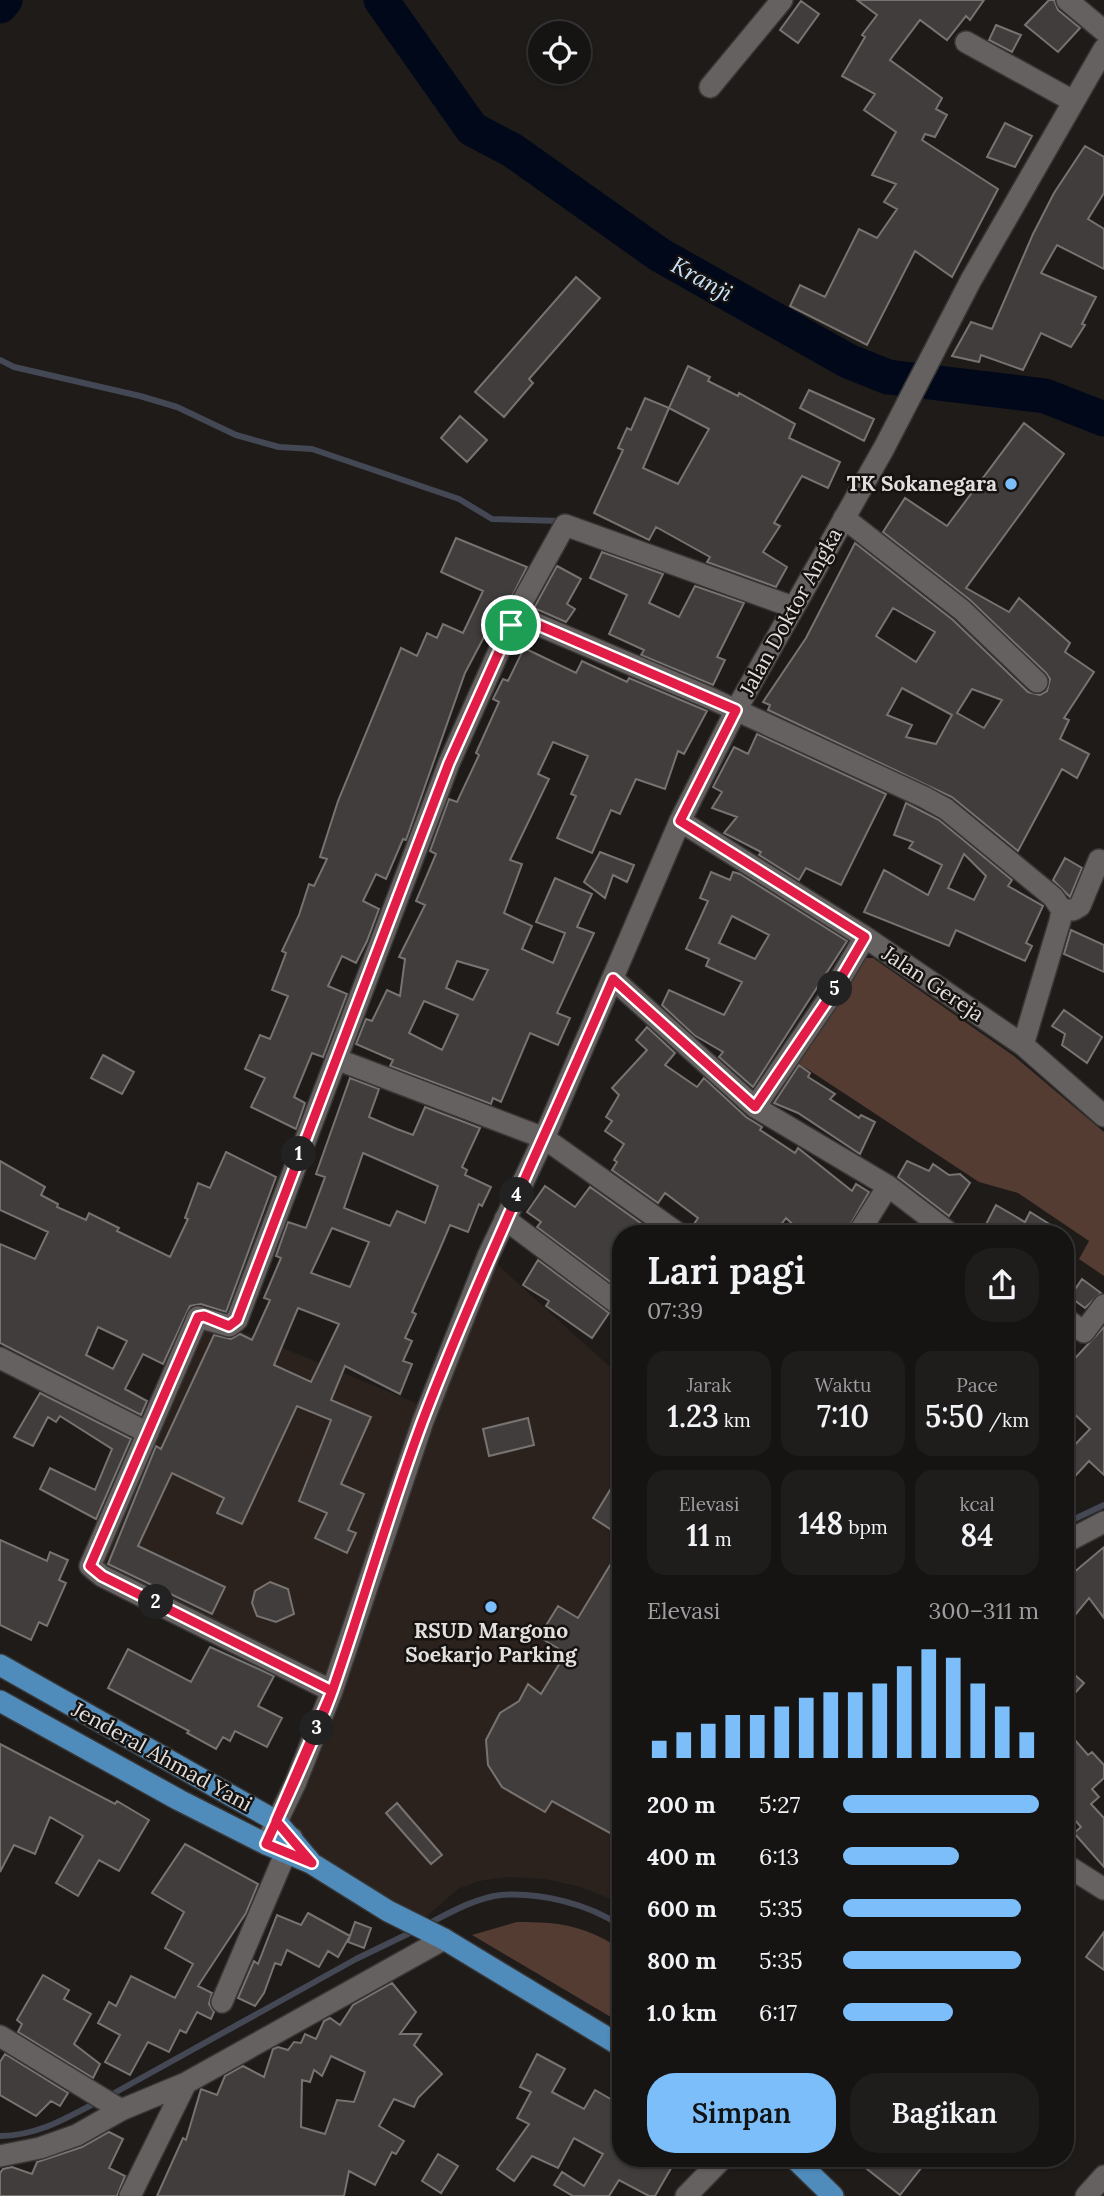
<!DOCTYPE html>
<html lang="id">
<head>
<meta charset="utf-8">
<style>
	body { margin:0; font-family:Lora,serif; background:#1f1d1c; color:#f1f3f6; height:100vh; display:flex; flex-direction:column; font-size:26px; white-space:nowrap }
	* { box-sizing:border-box; margin:0 }
	p { font-size:23px; color:#9e9ea0 }
	.icon { flex:none; width:38px; height:38px; fill:none; stroke:currentColor; stroke-width:2; stroke-linecap:round; stroke-linejoin:round }
	.map { position:relative; flex:1; overflow:hidden }
	.side { position:absolute; left:612px; top:1225px; width:462px; height:942px; display:flex; flex-direction:column; background:#161413; border-radius:28px; box-shadow:0 2px 5px #0004,0 0 0 2px #353333 }
	.side>* { flex:none }
	.tools { position:absolute; left:528px; top:21px; display:grid; gap:14px }
	.tools a { display:grid; place-items:center; width:63px; height:63px; border-radius:50%; background:#161413; box-shadow:0 2px 5px #0004,0 0 0 2px #353333; font-size:35px }
	.pin { position:absolute; display:grid; place-items:center; width:60px; height:60px; color:#fff; margin:-30px; border:4px solid #fff; border-radius:50%; box-shadow:0 2px 7px #0007 }
	.km { position:absolute; width:35px; height:35px; margin:-18px; border-radius:50%; background:#222; color:#fff; font-size:19px; line-height:35px; text-align:center }
	.round { display:grid; place-items:center; flex:none; width:74px; height:74px; border-radius:28px; background:#1f1d1c }
	.overview { display:flex; align-items:center; justify-content:space-between; height:119px; padding:0 35px }
	h1 { font-size:38px; font-weight:600; line-height:52px }
	.metrics { display:grid; grid-template-columns:repeat(3,1fr); gap:10px; height:119px; padding:7px 35px }
	.metrics div { display:grid; align-content:center; border-radius:18px; background:#1f1d1c; text-align:center }
	.metrics b { font-size:30px; font-weight:600 }
	.metrics small { font-size:19px; font-weight:400 }
	.metrics p { font-size:19px }
	.chart { height:196px; padding:14px 35px }
	.chart p { display:flex; justify-content:space-between }
	.chart svg { width:100%; height:126px; margin-top:7px; stroke:#7bbef9; stroke-width:6 }
	.cta { display:flex; gap:14px; margin-top:auto; padding:14px 35px }
	.cta a { flex:1; height:80px; border-radius:28px; background:#7bbef9; color:#111; font-size:28px; font-weight:600; line-height:80px; text-align:center }
	.cta a+a { background:#1f1d1c; color:#f1f3f6 }
	ul { padding:0 35px; list-style:none; font-size:23px }
	li { display:grid; grid-template-columns:112px 84px 1fr; align-items:center; height:52px }
	li i { height:18px; border-radius:9px; background:#7bbef9 }
	.map>svg:first-child { display:block }
	.built { fill:#2b221e }
	.green { fill:#543c33 }
	.lines { fill:none; stroke-linecap:round; stroke-linejoin:round }
	.stream { stroke:#444854; stroke-width:6 }
	.river { stroke:#000819; stroke-width:35 }
	.building { fill:#413d3c; stroke:#777371; stroke-width:2; fill-rule:evenodd }
	.minor-casing { stroke:#383635; stroke-width:24 }
	.major-casing { stroke:#383635; stroke-width:24 }
	.minor { stroke:#656160; stroke-width:21 }
	.major { stroke:#4f8bbb; stroke-width:21 }
	.route-casing { stroke:#fff; stroke-width:14 }
	.route { stroke:#e11d48; stroke-width:9 }
	.poi-dot { fill:#7bbef9; stroke:#151210; stroke-width:2.5 }
	.labels { text-anchor:middle; stroke-width:5; stroke-linejoin:round; paint-order:stroke }
	.poi-label { font-size:21px; font-weight:bold; fill:#e2dfde; stroke:#151210; text-anchor:end }
	.street-label { font-size:21px; fill:#e2dfde; stroke:#151210 }
	.water-label { font-size:23px; font-style:italic; fill:#c7e3fc; stroke:#151210 }
</style>
</head>
<body>
<div class="map">
<svg width="1104" height="2196" viewBox="0 0 1104 2196">
	<rect width="100%" height="100%" fill="#1e1b19"/>
	<path class="built" d="M 488,1256 L 621,1377 L 621,1903 L 581,1887 L 545,1879 L 508,1877 L 479,1881 L 458,1889 L 417,1925 L 330,1875 L 283,1823 L 332,1691 L 97,1567 L 203,1318 L 259,1338 L 428,1408 Z"/>
	<path class="green" d="M 862,958 L 873,958 L 1014,1056 L 1104,1132 L 1104,1276 L 1079,1259 L 1089,1241 L 1018,1193 L 979,1182 L 792,1059 Z
		M 517,1922 C 559,1922 582,1925 618,1947 L 621,1950 L 621,2023 L 472,1935 Z"/>
	<g class="lines">
		<path class="stream" d="M 0,360 L 14,367 L 140,396 L 177,407 L 236,435 L 279,447 L 312,449 L 459,499 L 492,519 L 561,521
			M 1066,1523 L 1104,1505
			M 426,1925 C 449,1913 475,1898 501,1895 C 540,1892 589,1904 621,1926
			M 109,2096 L 356,1959 L 416,1930
			M 0,2136 C 37,2136 67,2118 99,2101"/>
		<path class="river" d="M 381,0 L 472,129 L 512,150 L 660,255 L 848,361 L 888,377 L 1045,396 L 1104,419
			M 0,6 L 5,0"/>
	</g>
	<path class="building" d="M 857,0 L 984,0 L 970,20 L 966,16 L 947,40 L 920,20 L 890,60 L 942,98 L 936,109 L 947,115 L 935,137 L 925,134 L 922,140 L 998,189 L 952,277 L 915,251 L 867,345 L 790,306 L 800,285 L 825,297 L 859,229 L 877,238 L 897,209 L 884,202 L 896,184 L 872,175 L 896,132 L 864,110 L 875,94 L 842,76 L 865,37 L 862,35 L 877,15 Z
		M 1049,0 L 1054,0 L 1058,10 L 1080,28 L 1058,52 L 1025,25 Z
		M 801,1 L 819,14 L 798,43 L 780,30 Z
		M 996,25 L 1021,35 L 1012,52 L 989,40 Z
		M 1005,123 L 1032,136 L 1015,167 L 987,157 Z
		M 1085,146 L 1104,157 L 1104,193 L 1088,219 L 1104,229 L 1104,269 L 1057,245 L 1041,273 L 1096,297 L 1082,324 L 1085,325 L 1071,347 L 1041,333 L 1023,370 L 981,355 L 979,362 L 952,356 L 971,322 L 992,329 L 1033,234 L 1054,193 Z
		M 576,277 L 600,298 L 529,379 L 533,383 L 504,417 L 475,392 Z
		M 688,366 L 710,377 L 708,381 L 738,396 L 739,393 L 795,424 L 789,438 L 840,462 L 828,488 L 802,476 L 774,523 L 780,526 L 763,552 L 787,567 L 776,587 L 707,562 L 710,557 L 656,527 L 649,540 L 594,513 L 623,450 L 618,448 L 627,428 L 631,430 L 645,398 L 669,408 ZM 669,408 L 709,429 L 678,484 L 643,468 Z
		M 809,390 L 874,419 L 864,441 L 800,408 Z
		M 460,416 L 487,440 L 467,462 L 441,438 Z
		M 1024,423 L 1064,454 L 966,588 L 1009,612 L 1019,598 L 1070,643 L 1065,652 L 1094,672 L 1064,718 L 1069,720 L 1060,739 L 1089,754 L 1077,778 L 1062,769 L 1018,851 L 952,797 L 768,710 L 770,705 L 763,702 L 806,638 L 855,543 L 953,620 L 1028,692 L 1040,695 L 1047,691 L 1050,679 L 1046,673 L 970,600 L 883,532 L 905,498 L 947,526 ZM 893,608 L 935,632 L 916,662 L 876,636 ZM 902,688 L 952,715 L 936,744 L 906,737 L 912,725 L 887,715 ZM 972,689 L 1002,700 L 984,728 L 957,713 Z
		M 456,538 L 527,567 L 490,640 L 484,637 L 465,673 L 406,840 L 403,839 L 386,879 L 376,874 L 363,901 L 379,909 L 367,941 L 356,963 L 342,956 L 328,986 L 347,994 L 323,1057 L 312,1053 L 294,1097 L 305,1103 L 296,1129 L 251,1107 L 265,1078 L 245,1069 L 260,1035 L 270,1039 L 288,996 L 272,990 L 286,953 L 282,951 L 299,915 L 309,884 L 314,886 L 327,859 L 320,857 L 338,801 L 401,648 L 417,656 L 427,633 L 437,638 L 443,624 L 463,633 L 483,591 L 441,572 Z
		M 602,552 L 663,574 L 649,603 L 679,617 L 695,586 L 744,603 L 717,657 L 725,660 L 713,685 L 641,655 L 644,650 L 609,634 L 627,595 L 590,578 Z
		M 557,566 L 581,579 L 567,604 L 575,609 L 566,622 L 534,608 Z
		M 524,648 L 576,673 L 582,661 L 627,682 L 629,678 L 707,711 L 684,754 L 678,751 L 665,789 L 636,779 L 620,814 L 611,810 L 592,853 L 557,838 L 576,796 L 571,794 L 588,756 L 553,742 L 538,774 L 549,779 L 510,860 L 522,864 L 504,913 L 532,926 L 522,949 L 553,963 L 565,933 L 536,922 L 555,878 L 592,894 L 577,927 L 594,933 L 557,1013 L 570,1018 L 558,1045 L 530,1033 L 501,1102 L 493,1098 L 491,1104 L 390,1066 L 393,1060 L 356,1044 L 366,1019 L 372,1021 L 387,990 L 400,996 L 405,959 L 399,957 L 425,905 L 416,901 L 436,854 L 430,851 L 449,799 L 457,802 L 479,755 L 476,753 L 499,702 L 493,699 L 503,679 L 508,681 ZM 457,961 L 488,970 L 473,1000 L 446,988 ZM 424,1001 L 458,1015 L 442,1050 L 409,1033 Z
		M 757,734 L 886,794 L 841,885 L 806,868 L 799,880 L 759,855 L 761,852 L 724,833 L 737,817 L 712,808 L 722,792 L 713,787 L 734,747 L 748,754 Z
		M 906,803 L 939,820 L 1012,880 L 1008,886 L 1043,906 L 1026,943 L 1032,946 L 1025,961 L 956,930 L 949,946 L 864,912 L 884,870 L 928,895 L 942,865 L 909,848 L 913,842 L 894,835 ZM 964,854 L 986,876 L 974,900 L 948,888 Z
		M 600,852 L 634,865 L 627,882 L 613,875 L 605,898 L 584,882 Z
		M 1065,858 L 1082,868 L 1070,897 L 1053,880 Z
		M 711,872 L 730,880 L 733,872 L 740,874 L 847,941 L 753,1087 L 719,1057 L 723,1052 L 694,1035 L 662,1005 L 669,990 L 724,1015 L 742,982 L 706,966 L 709,959 L 686,949 L 708,901 L 700,898 ZM 732,916 L 769,935 L 755,959 L 719,943 Z
		M 1071,930 L 1104,945 L 1104,972 L 1064,954 Z
		M 1064,1010 L 1102,1037 L 1087,1063 L 1062,1045 L 1065,1034 L 1052,1026 Z
		M 647,1027 L 675,1053 L 665,1065 L 697,1087 L 704,1078 L 746,1117 L 762,1127 L 760,1130 L 795,1153 L 798,1148 L 852,1191 L 856,1184 L 869,1192 L 845,1234 L 803,1234 L 786,1218 L 774,1234 L 702,1234 L 692,1227 L 698,1218 L 665,1193 L 658,1203 L 612,1170 L 617,1162 L 614,1160 L 624,1144 L 605,1131 L 612,1121 L 606,1117 L 619,1095 L 612,1088 L 647,1050 L 636,1040 Z
		M 103,1055 L 134,1072 L 122,1094 L 91,1078 Z
		M 799,1065 L 810,1073 L 808,1077 L 835,1094 L 830,1099 L 859,1118 L 861,1115 L 875,1122 L 860,1154 L 798,1113 L 774,1103 Z
		M 350,1078 L 379,1089 L 369,1117 L 397,1129 L 413,1135 L 425,1107 L 480,1128 L 462,1167 L 467,1170 L 465,1175 L 491,1187 L 482,1206 L 479,1204 L 468,1232 L 450,1225 L 439,1251 L 412,1312 L 416,1314 L 405,1338 L 412,1341 L 403,1361 L 412,1364 L 400,1394 L 345,1366 L 331,1400 L 371,1417 L 341,1484 L 364,1494 L 348,1530 L 356,1533 L 347,1553 L 315,1538 L 327,1513 L 299,1501 L 331,1420 L 297,1406 L 242,1524 L 217,1513 L 224,1498 L 172,1473 L 138,1546 L 225,1587 L 212,1614 L 108,1564 L 156,1446 L 161,1449 L 214,1335 L 231,1339 L 240,1334 L 252,1340 L 270,1300 L 264,1298 L 281,1258 L 276,1256 L 288,1222 L 306,1228 L 325,1177 L 316,1174 ZM 363,1153 L 438,1186 L 425,1223 L 397,1211 L 390,1226 L 344,1208 ZM 332,1228 L 369,1242 L 350,1287 L 311,1273 ZM 298,1308 L 339,1324 L 311,1382 L 274,1365 Z
		M 226,1152 L 276,1177 L 226,1312 L 201,1304 L 190,1306 L 163,1364 L 143,1354 L 125,1389 L 147,1401 L 141,1415 L 0,1343 L 0,1244 L 35,1259 L 48,1232 L 0,1210 L 0,1161 L 45,1187 L 41,1195 L 58,1204 L 57,1207 L 86,1220 L 89,1213 L 119,1228 L 117,1231 L 170,1257 L 188,1219 L 185,1218 L 198,1183 L 210,1188 ZM 98,1327 L 127,1341 L 113,1369 L 86,1355 Z
		M 907,1161 L 929,1171 L 933,1164 L 949,1175 L 960,1174 L 970,1183 L 949,1216 L 898,1177 Z
		M 545,1186 L 575,1207 L 590,1187 L 656,1234 L 621,1234 L 621,1290 L 537,1227 L 541,1222 L 527,1212 Z
		M 996,1205 L 1025,1222 L 1030,1212 L 1065,1234 L 981,1234 Z
		M 538,1260 L 609,1313 L 592,1338 L 546,1306 L 549,1301 L 523,1285 Z
		M 1082,1279 L 1101,1293 L 1085,1308 L 1070,1297 Z
		M 1104,1327 L 1104,1475 L 1089,1461 L 1066,1486 L 1066,1454 L 1090,1429 L 1066,1406 L 1066,1368 Z
		M 40,1393 L 131,1439 L 96,1519 L 40,1489 L 50,1468 L 95,1490 L 112,1449 L 60,1416 L 56,1422 L 48,1417 L 33,1446 L 14,1437 Z
		M 528,1418 L 534,1445 L 489,1456 L 483,1429 Z
		M 621,1472 L 621,1536 L 593,1518 Z
		M 0,1540 L 47,1561 L 50,1552 L 68,1560 L 59,1580 L 66,1583 L 47,1626 L 39,1622 L 31,1640 L 0,1625 Z
		M 621,1547 L 621,1839 L 552,1801 L 545,1812 L 502,1787 L 488,1765 L 486,1740 L 500,1713 L 519,1701 L 528,1684 L 541,1694 L 566,1653 L 539,1637 L 558,1606 L 578,1618 Z
		M 1104,1547 L 1104,1618 L 1089,1598 L 1066,1626 L 1066,1579 Z
		M 270,1582 L 288,1589 L 294,1614 L 276,1622 L 257,1616 L 252,1603 L 255,1591 Z
		M 210,1647 L 274,1676 L 258,1706 L 282,1718 L 267,1747 L 235,1731 L 230,1741 L 223,1737 L 216,1749 L 187,1733 L 189,1731 L 108,1688 L 128,1649 L 191,1682 Z
		M 1066,1667 L 1084,1683 L 1066,1703 Z
		M 1066,1730 L 1088,1755 L 1092,1752 L 1104,1765 L 1104,1778 L 1092,1789 L 1099,1797 L 1091,1804 L 1104,1818 L 1104,1867 L 1074,1833 L 1081,1827 L 1066,1810 Z
		M 0,1744 L 115,1804 L 117,1801 L 149,1820 L 119,1871 L 99,1860 L 78,1896 L 56,1883 L 83,1836 L 50,1817 L 35,1854 L 14,1845 L 0,1872 Z
		M 397,1803 L 442,1855 L 431,1864 L 386,1813 Z
		M 185,1844 L 258,1884 L 246,1913 L 198,1986 L 212,1993 L 209,2004 L 214,2012 L 211,2019 L 197,2012 L 186,2033 L 180,2030 L 169,2052 L 148,2042 L 130,2075 L 105,2062 L 120,2035 L 98,2023 L 109,2002 L 116,2006 L 131,1976 L 175,1998 L 193,1964 L 165,1948 L 184,1912 L 152,1893 Z
		M 308,1913 L 350,1936 L 338,1957 L 328,1951 L 319,1967 L 287,1950 L 281,1965 L 275,1963 L 264,1993 L 255,2006 L 238,1998 L 254,1961 L 258,1964 L 277,1915 L 301,1925 Z
		M 355,1922 L 371,1928 L 364,1948 L 348,1942 Z
		M 1104,1932 L 1104,1970 L 1086,1957 Z
		M 43,1975 L 69,1990 L 64,1999 L 91,2014 L 74,2044 L 100,2064 L 93,2078 L 18,2032 L 22,2024 L 17,2020 Z
		M 392,1983 L 416,2012 L 400,2034 L 421,2034 L 414,2045 L 442,2074 L 418,2098 L 414,2107 L 394,2099 L 379,2126 L 404,2141 L 396,2154 L 392,2152 L 375,2185 L 349,2171 L 344,2196 L 157,2196 L 183,2138 L 186,2140 L 201,2089 L 217,2095 L 225,2076 L 243,2066 L 264,2077 L 273,2049 L 278,2047 L 288,2050 L 294,2042 L 301,2043 L 305,2034 L 316,2039 L 324,2021 L 330,2018 L 340,2025 L 353,2005 ZM 331,2056 L 365,2072 L 354,2102 L 337,2100 L 325,2134 L 301,2127 L 302,2080 L 310,2082 L 314,2070 L 322,2076 Z
		M 5,2054 L 68,2093 L 60,2106 L 51,2101 L 36,2116 L 0,2095 L 0,2062 Z
		M 537,2054 L 565,2069 L 552,2092 L 584,2109 L 595,2090 L 621,2105 L 621,2158 L 677,2158 L 655,2196 L 649,2196 L 619,2180 L 609,2196 L 573,2196 L 554,2185 L 562,2172 L 584,2186 L 603,2154 L 574,2138 L 558,2168 L 532,2156 L 514,2181 L 497,2169 L 529,2124 L 517,2118 L 531,2092 L 520,2087 Z
		M 109,2132 L 123,2139 L 109,2168 L 125,2176 L 117,2196 L 0,2196 L 0,2173 L 3,2169 L 12,2167 L 32,2174 L 37,2162 L 82,2147 Z
		M 438,2154 L 458,2166 L 441,2193 L 422,2181 Z
		M 853,2158 L 929,2158 L 900,2195 Z"/>
	<g class="lines">
		<defs>
			<path id="minor" d="M 1067,0 L 1104,31
				M 966,42 L 1073,101
				M 710,87 L 782,0
				M 844,518 L 962,610 L 1037,682
				M 515,615 L 565,525 L 793,607
				M 680,821 L 865,937 L 1023,1045 L 1104,1116
				M 1062,910 L 1073,910 L 1080,906 L 1099,860
				M 613,979 L 755,1107 L 888,1186 L 951,1234
				M 336,1059 L 544,1138 L 679,1234
				M 755,1107 L 831,995 L 865,937
				M 505,1219 L 621,1306
				M 858,1234 L 888,1186
				M 1066,1319 L 1084,1332 L 1104,1305
				M 0,1358 L 148,1433
				M 1066,1542 L 1104,1522
				M 332,1691 L 102,1576 L 90,1566 L 198,1317 L 229,1326 L 237,1320 L 449,763 L 515,615 L 710,698 L 924,797 L 946,809 L 1053,897 L 1062,910 L 1060,921 L 1023,1045
				M 266,1844 L 295,1784 L 332,1691 L 423,1421 L 488,1256 L 544,1138 L 680,821 L 736,710 L 884,448 L 971,280 L 1104,49
				M 1066,1865 L 1104,1889
				M 222,2002 L 292,1838
				M 0,2036 L 121,2110
				M 0,2156 L 40,2148 L 77,2135 L 121,2110 L 186,2083 L 444,1939
				M 130,2196 L 186,2083
				M 686,2196 L 723,2158
				M 1086,2196 L 1104,2176"/>
			<path id="major" d="M 0,1665 L 276,1821 L 310,1861
				M 0,1701 L 179,1800 L 266,1844 L 311,1863 L 388,1911 L 444,1939 L 621,2046
				M 794,2158 L 833,2196"/>
		</defs>
		<use href="#minor" class="minor-casing"/>
		<use href="#major" class="major-casing"/>
		<use href="#minor" class="minor"/>
		<use href="#major" class="major"/>
	</g>
	<g class="lines">
		<defs>
			<path id="route" d="M 511,625 L 449,763 L 237,1320 L 229,1326 L 204,1316 L 198,1317 L 90,1566 L 102,1576 L 332,1691 L 276,1821 L 312,1863 L 266,1844 C 289,1793 314,1742 333,1689 C 365,1597 391,1503 426,1412 C 483,1265 551,1124 613,979 L 755,1107 L 831,995 L 865,937 L 680,821 L 736,710 L 515,615 L 511,625"/>
		</defs>
		<use href="#route" class="route-casing"/>
		<use href="#route" class="route"/>
	</g>
	<g class="poi-dot">
		<circle cx="1011" cy="484" r="7"/>
		<circle cx="491" cy="1607" r="7"/>
	</g>
	<g class="labels">
		<g class="poi-label">
			<text x="997" y="491">TK Sokanegara</text>
			<text x="491" y="1638" text-anchor="middle">RSUD Margono<tspan x="491" dy="24">Soekarjo Parking</tspan></text>
		</g>
		<g class="street-label">
			<text transform="translate(791 612) rotate(-61)" y="7">Jalan Doktor Angka</text>
			<text transform="translate(933 984) rotate(34)" y="7">Jalan Gereja</text>
			<text transform="translate(162 1757) rotate(29)" y="7">Jenderal Ahmad Yani</text>
		</g>
		<g class="water-label">
			<text transform="translate(702 279) rotate(29)" y="8">Kranji</text>
		</g>
	</g>
</svg>
<div class="tools">
<a><svg class="icon" aria-label="locate" viewBox="0 0 24 24"><circle cx="12" cy="12" r="6"/><path d="M12 2v4M12 18v4M2 12h4M18 12h4"/></svg></a>
</div>
<div class="pin" style="left:511px;top:625px;background:#1e9e55"><svg class="icon" aria-label="arrive" viewBox="0 0 24 24"><path d="M6 21V4h12l-3 4 3 4H6"/></svg></div>
<b class="km" style="left:299px;top:1154px">1</b>
<b class="km" style="left:156px;top:1602px">2</b>
<b class="km" style="left:317px;top:1728px">3</b>
<b class="km" style="left:517px;top:1195px">4</b>
<b class="km" style="left:835px;top:989px">5</b>
<section class="side">
<div class="overview"><div><h1>Lari pagi</h1><p>07:39</p></div><a class="round"><svg class="icon" aria-label="share" viewBox="0 0 24 24"><path d="M12 15V3M7 8l5-5 5 5M5 13v7h14v-7"/></svg></a></div>
<div class="metrics">
<div><p>Jarak</p><b>1.23<small> km</small></b></div>
<div><p>Waktu</p><b>7:10</b></div>
<div><p>Pace</p><b>5:50<small> /km</small></b></div>
</div>
<div class="metrics">
<div><p>Elevasi</p><b>11<small> m</small></b></div>
<div><b>148<small> bpm</small></b></div>
<div><p>kcal</p><b>84</b></div>
</div>
<div class="chart"><p><span>Elevasi</span>300–311 m</p>
<svg viewBox="0 0 160 44" preserveAspectRatio="none"><path d="M5 44V38M15 44V35M25 44V32M35 44V29M45 44V29M55 44V26M65 44V23M75 44V21M85 44V21M95 44V18M105 44V12M115 44V6M125 44V9M135 44V18M145 44V26M155 44V35"/></svg>
</div>
<ul>
<li><b>200 m</b>5:27<i style="width:100%"></i></li>
<li><b>400 m</b>6:13<i style="width:59%"></i></li>
<li><b>600 m</b>5:35<i style="width:91%"></i></li>
<li><b>800 m</b>5:35<i style="width:91%"></i></li>
<li><b>1.0 km</b>6:17<i style="width:56%"></i></li>
</ul>
<div class="cta"><a>Simpan</a><a>Bagikan</a></div>
</section>
</div>
</body>
</html>
